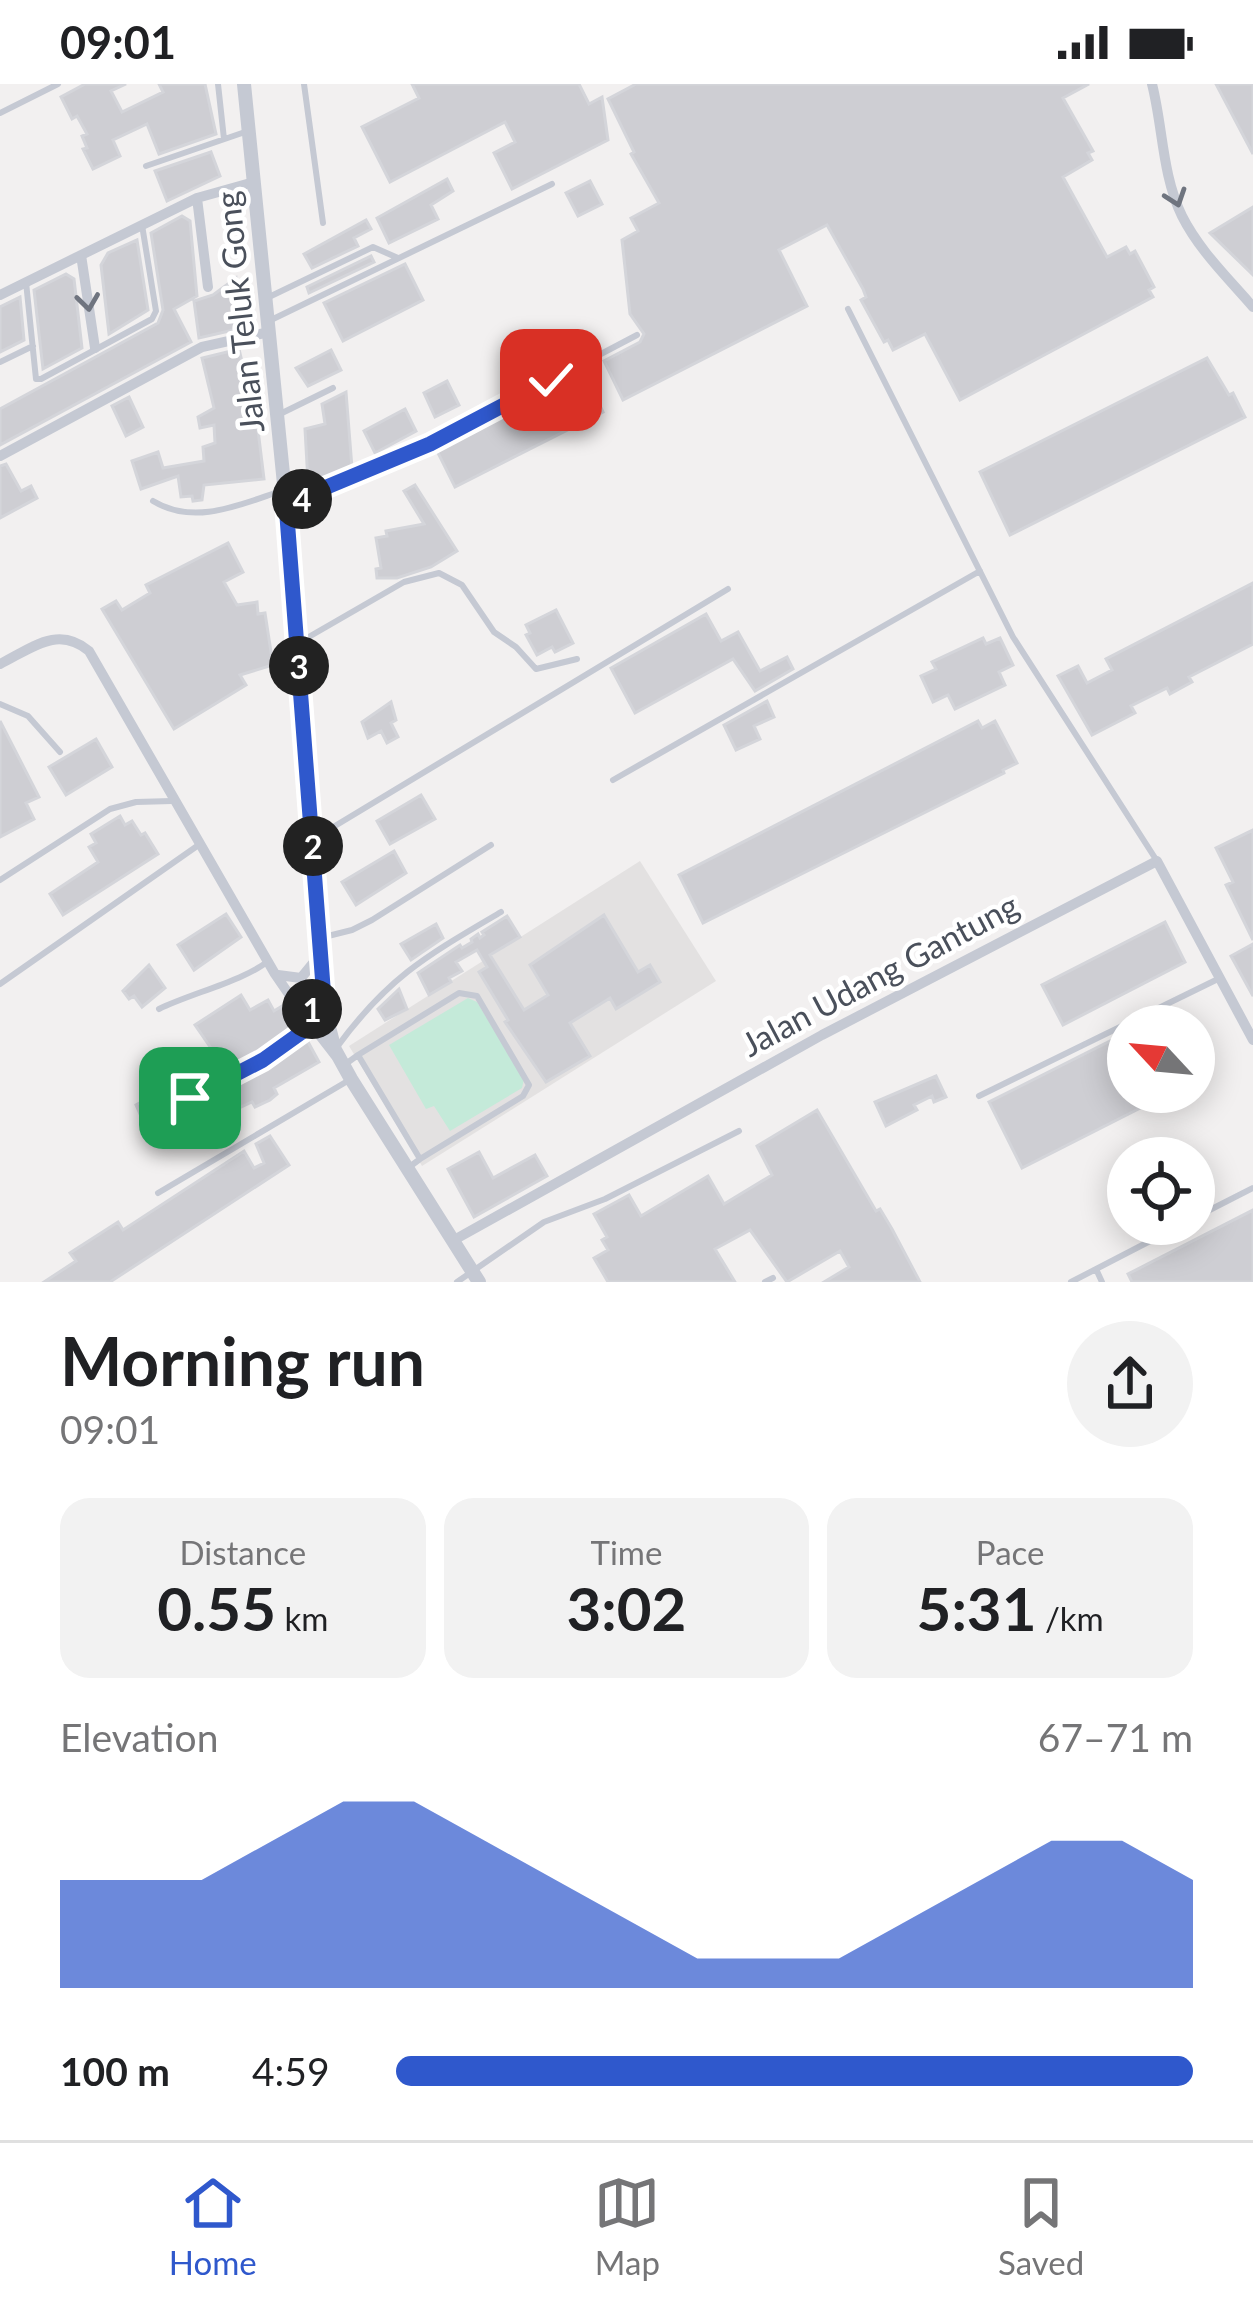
<!DOCTYPE html>
<html lang="en">
<head>
<meta charset="utf-8">
<style>
	body { margin:0; font-family:Lato,sans-serif; background:#f2f2f2; color:#202124; height:100vh; display:flex; flex-direction:column; font-size:45px; white-space:nowrap }
	* { box-sizing:border-box; margin:0 }
	p { font-size:39px; color:#757577 }
	.icon { flex:none; width:66px; height:66px; fill:none; stroke:currentColor; stroke-width:2; stroke-linecap:round; stroke-linejoin:round }
	.map { position:relative; height:1198px; overflow:hidden }
	.side { display:flex; flex-direction:column; background:#fff; flex:1 }
	.side>* { flex:none }
	.needle { width:78px; rotate:296deg }
	.buttons { position:absolute; left:1107px; top:921px; display:grid; gap:24px }
	.buttons a { display:grid; place-items:center; width:108px; height:108px; border-radius:50%; background:#fff; box-shadow:0 6px 30px #0003; font-size:60px }
	.pin { position:absolute; display:grid; place-items:center; width:102px; height:102px; color:#fff; margin:-51px; border-radius:24px; box-shadow:0 6px 18px #0006 }
	.km { position:absolute; width:60px; height:60px; margin:-30px; border-radius:50%; background:#222; color:#fff; font-size:33px; line-height:60px; text-align:center }
	.round { display:grid; place-items:center; flex:none; width:126px; height:126px; border-radius:63px; background:#f2f2f2 }
	.headline { display:flex; align-items:center; justify-content:space-between; height:204px; padding:0 60px }
	h1 { font-size:66px; font-weight:700; line-height:90px }
	.metrics { display:grid; grid-template-columns:repeat(3,1fr); gap:18px; height:204px; padding:12px 60px }
	.metrics div { display:grid; align-content:center; border-radius:30px; background:#f2f2f2; text-align:center }
	.metrics b { font-size:60px; font-weight:700 }
	.metrics small { font-size:33px; font-weight:400 }
	.metrics p { font-size:33px }
	.chart { height:336px; padding:24px 60px }
	.chart p { display:flex; justify-content:space-between }
	.chart svg { width:100%; height:216px; margin-top:12px; fill:#2f58cc; opacity:.7 }
	ul { padding:0 60px; list-style:none; font-size:39px }
	li { display:grid; grid-template-columns:192px 144px 1fr; align-items:center; height:90px }
	li i { height:30px; border-radius:15px; background:#2f58cc }
	.status { display:flex; justify-content:space-between; align-items:center; height:84px; padding:0 60px; background:#fff; direction:ltr }
	.status svg { height:33px; fill:currentColor }
	.menu { display:flex; justify-content:space-around; align-items:center; height:168px; border-top:3px solid #e0e0e0; background:#fff; font-size:33px; color:#757577 }
	.menu a { display:grid; justify-items:center; gap:6px }
	.menu .active { color:#2f58cc }
	.map>svg:first-child { display:block }
	.education { fill:#e3e1e1 }
	.green { fill:#c4ead9 }
	.building { fill:#ceced3; stroke:#d4d5da; stroke-width:3 }
	.lines { fill:none; stroke-linecap:round; stroke-linejoin:round }
	.service { stroke:#c5c9d3; stroke-width:6 }
	.minor { stroke:#c5c9d3; stroke-width:10 }
	.tertiary { stroke:#c5c9d3; stroke-width:14 }
	.oneway { stroke:#6f747f }
	.route-casing { stroke:#fff; stroke-width:24 }
	.route { stroke:#2f58cc; stroke-width:15 }
	.labels { text-anchor:middle; stroke-width:9; stroke-linejoin:round; paint-order:stroke }
	.street-label { font-size:33px; fill:#4a505b; stroke:#fff }
</style>
</head>
<body>
<div class="status"><b>09:01</b><svg viewBox="0 0 49 12"><path d="M0 12V9h3v3zM5 12V6h3v6zM10 12V3h3v9zM15 12V0h3v12zM26 1h20v11H26zM47 4h2v5h-2z"/></svg></div>
<div class="map">
<svg width="1253" height="1198" viewBox="0 0 1253 1198">
	<rect width="100%" height="100%" fill="#f2f0f0"/>
	<path class="education" d="M 640,777 L 716,897 L 422,1082 L 349,962 Z"/>
	<path class="green" d="M 468,914 L 477,918 L 524,995 L 522,1004 L 450,1047 L 434,1022 L 426,1025 L 389,961 Z"/>
	<path class="building" d="M 85,0 L 126,0 L 111,7 L 122,28 L 163,8 L 159,0 L 205,0 L 216,50 L 159,70 L 147,40 L 113,56 L 120,72 L 93,85 L 83,65 L 87,64 L 82,52 L 87,50 L 77,32 L 72,35 L 61,13 Z
		M 412,0 L 579,0 L 589,20 L 602,13 L 608,56 L 512,105 L 494,69 L 515,58 L 505,38 L 390,98 L 362,43 L 419,14 Z
		M 636,0 L 1089,0 L 1063,14 L 1093,67 L 1088,69 L 1092,76 L 1063,93 L 1107,173 L 1126,163 L 1130,170 L 1135,167 L 1154,203 L 1149,206 L 1153,213 L 960,316 L 925,250 L 893,266 L 888,256 L 884,258 L 861,216 L 866,213 L 863,205 L 827,141 L 779,166 L 807,222 L 623,316 L 604,277 L 640,258 L 644,250 L 630,230 L 622,156 L 638,147 L 631,134 L 659,119 L 631,70 L 634,68 L 608,15 Z
		M 1216,0 L 1253,0 L 1253,70 Z
		M 211,68 L 220,92 L 167,117 L 155,87 Z
		M 447,95 L 453,107 L 431,121 L 438,135 L 389,159 L 377,134 Z
		M 590,97 L 602,120 L 578,132 L 566,109 Z
		M 1253,123 L 1253,191 L 1210,149 Z
		M 182,132 L 190,137 L 197,212 L 174,225 L 191,258 L 0,361 L 0,325 L 158,239 L 163,226 L 151,149 Z
		M 366,136 L 371,145 L 354,154 L 358,162 L 312,184 L 304,170 Z
		M 137,156 L 148,226 L 109,250 L 101,181 L 108,169 Z
		M 371,172 L 374,178 L 309,209 L 307,203 Z
		M 405,180 L 423,216 L 343,257 L 324,219 Z
		M 66,190 L 74,195 L 82,264 L 43,285 L 34,206 Z
		M 236,194 L 242,244 L 199,254 L 194,217 L 213,211 Z
		M 20,213 L 24,256 L 0,268 L 0,223 Z
		M 239,265 L 249,307 L 253,305 L 264,395 L 204,401 L 202,416 L 193,417 L 192,412 L 181,413 L 178,392 L 141,405 L 132,377 L 158,368 L 163,384 L 204,377 L 203,363 L 215,359 L 214,341 L 200,344 L 198,333 L 214,324 L 202,274 Z
		M 331,266 L 341,286 L 308,302 L 296,284 Z
		M 1207,274 L 1229,311 L 1233,309 L 1245,333 L 1010,451 L 980,388 Z
		M 584,288 L 603,328 L 455,403 L 436,365 Z
		M 447,297 L 459,321 L 435,333 L 424,309 Z
		M 346,308 L 352,384 L 308,398 L 305,345 L 325,340 L 322,320 Z
		M 129,313 L 143,343 L 126,352 L 112,322 Z
		M 405,325 L 416,347 L 375,369 L 364,347 Z
		M 6,380 L 21,407 L 31,402 L 37,414 L 0,434 L 0,382 Z
		M 415,401 L 457,467 L 431,483 L 397,494 L 377,494 L 376,485 L 381,484 L 376,454 L 387,452 L 386,447 L 424,440 L 404,407 Z
		M 228,459 L 243,488 L 224,498 L 237,521 L 257,518 L 258,530 L 265,529 L 273,581 L 240,591 L 246,601 L 174,645 L 102,525 L 116,517 L 122,526 L 150,509 L 146,501 Z
		M 1253,499 L 1253,560 L 1189,593 L 1192,598 L 1170,610 L 1167,604 L 1131,622 L 1135,629 L 1092,651 L 1058,592 L 1078,582 L 1087,599 L 1112,586 L 1106,575 Z
		M 556,526 L 573,559 L 555,568 L 552,563 L 537,571 L 526,551 L 530,549 L 526,541 Z
		M 706,530 L 721,557 L 738,548 L 760,587 L 787,573 L 793,585 L 755,607 L 733,575 L 635,629 L 611,584 Z
		M 983,554 L 986,560 L 1000,554 L 1013,581 L 999,588 L 1005,601 L 955,625 L 948,611 L 933,618 L 921,592 L 936,585 L 932,578 Z
		M 767,617 L 774,633 L 754,642 L 760,655 L 736,666 L 724,641 Z
		M 391,618 L 396,636 L 391,639 L 398,653 L 387,659 L 381,647 L 368,654 L 362,638 Z
		M 0,637 L 39,713 L 26,719 L 34,735 L 0,753 Z
		M 978,637 L 982,644 L 995,637 L 1017,679 L 1003,686 L 1004,689 L 703,839 L 679,791 Z
		M 96,655 L 112,683 L 66,711 L 49,683 Z
		M 421,711 L 435,735 L 390,760 L 377,737 Z
		M 120,732 L 125,741 L 132,737 L 141,751 L 145,749 L 158,770 L 63,831 L 50,810 L 98,778 L 89,763 L 96,759 L 91,750 Z
		M 1253,746 L 1253,856 L 1226,801 L 1233,798 L 1216,764 Z
		M 394,767 L 406,789 L 356,821 L 342,798 Z
		M 226,830 L 241,853 L 194,886 L 178,861 Z
		M 604,831 L 638,888 L 650,881 L 660,898 L 616,925 L 610,914 L 570,939 L 590,972 L 546,998 L 505,938 L 508,936 L 479,888 L 487,883 L 477,866 L 456,878 L 462,887 L 449,894 L 451,898 L 429,911 L 418,889 L 460,861 L 462,864 L 472,858 L 471,855 L 478,850 L 480,854 L 484,851 L 482,848 L 507,832 L 520,853 L 490,871 L 524,926 L 548,911 L 530,881 Z
		M 1165,838 L 1185,878 L 1063,941 L 1042,901 Z
		M 436,840 L 443,854 L 411,876 L 401,860 Z
		M 1253,860 L 1253,912 L 1231,872 Z
		M 149,881 L 165,904 L 142,923 L 134,912 L 129,915 L 123,907 Z
		M 399,905 L 407,925 L 385,936 L 378,925 Z
		M 241,911 L 250,926 L 268,916 L 274,927 L 282,922 L 294,944 L 259,970 L 187,1007 L 183,1015 L 149,1033 L 146,1027 L 140,1030 L 136,1021 L 184,995 L 215,970 L 195,941 Z
		M 1128,948 L 1128,1008 L 1172,1008 L 1022,1084 L 989,1018 Z
		M 307,956 L 319,978 L 274,1004 L 277,1010 L 270,1016 L 255,1023 L 252,1018 L 239,1024 L 229,1002 Z
		M 936,992 L 946,1013 L 934,1018 L 932,1012 L 914,1021 L 917,1026 L 886,1042 L 875,1018 Z
		M 211,1012 L 225,1045 L 209,1055 L 192,1021 Z
		M 817,1026 L 876,1127 L 880,1125 L 892,1145 L 920,1198 L 824,1198 L 849,1183 L 840,1167 L 787,1198 L 750,1146 L 715,1165 L 735,1198 L 608,1198 L 594,1174 L 608,1166 L 602,1156 L 607,1153 L 594,1130 L 629,1111 L 641,1132 L 708,1092 L 724,1120 L 772,1091 L 757,1062 Z
		M 270,1052 L 289,1081 L 110,1198 L 44,1198 L 76,1177 L 70,1169 L 118,1138 L 123,1146 L 244,1067 L 254,1084 L 264,1079 L 256,1060 Z
		M 479,1068 L 493,1094 L 535,1071 L 547,1092 L 474,1133 L 448,1085 Z
		M 1253,1126 L 1253,1198 L 1132,1198 L 1128,1190 Z"/>
	<g class="lines">
		<path class="service" d="M 218,0 L 224,55
			M 304,0 L 323,139
			M 0,29 L 58,0
			M 146,82 L 245,48
			M 26,198 L 36,295 L 41,295 L 152,235 L 156,227 L 142,141
			M 269,213 L 373,163 L 398,174
			M 848,225 L 1013,553 L 1157,777
			M 271,236 L 552,100
			M 0,278 L 33,262
			M 280,330 L 333,304
			M 153,417 C 194,442 239,421 281,407
			M 289,419 L 430,360 L 637,251
			M 300,558 L 404,498 L 439,489 L 462,501 L 494,548 L 516,563 L 536,585 L 577,575
			M 0,620 L 28,632 L 60,668
			M 613,696 L 980,487
			M 315,754 L 728,505
			M 0,796 L 110,725 L 136,718 L 172,717
			M 324,853 L 352,846 L 372,836 L 491,761
			M 0,900 L 200,760
			M 159,925 C 189,910 246,896 268,877
			M 337,963 C 389,892 428,871 501,828
			M 358,971 L 459,909 L 477,912 L 529,1001 L 523,1012 L 420,1075
			M 347,979 L 358,971 L 420,1075 L 408,1084
			M 979,1012 L 1220,894
			M 190,1014 L 263,976 L 309,943
			M 158,1109 L 351,995
			M 1194,1134 L 1253,1104
			M 1096,1185 L 1102,1198
			M 457,1198 L 544,1138 L 605,1115 L 739,1047
			M 765,1198 L 773,1194
			M 1071,1198 L 1183,1140"/>
		<path class="minor" d="M 1152,0 C 1163,43 1162,91 1182,132 C 1199,166 1228,194 1253,223
			M 197,114 L 208,203
			M 81,171 L 95,264
			M 0,211 L 197,114 L 254,98
			M 0,372 L 202,263 L 269,248
			M 0,580 C 32,564 58,541 89,567 L 275,890 L 297,922 L 325,928
			M 278,891 L 301,894 L 319,872
			M 297,922 L 335,971
			M 454,1156 L 822,951 L 1157,777 L 1253,956"/>
		<path class="tertiary" d="M 244,0 L 286,420 L 325,928 L 335,966 L 351,995 L 479,1198"/>
	</g>
	<defs><path id="oneway-chevron" d="M-2-3.5L2.5 0L-2 3.5" fill="none" stroke-width="1.6" stroke-linecap="round" stroke-linejoin="round" transform="scale(3)"/></defs>
	<g class="oneway">
		<use href="#oneway-chevron" transform="translate(1176 114) rotate(71)"/>
		<use href="#oneway-chevron" transform="translate(88 218) rotate(82)"/>
	</g>
	<g class="lines">
		<defs>
			<path id="route" d="M 190,1014 L 263,976 L 309,943 L 296,922 L 325,928 L 286,420 L 430,360 L 551,296"/>
		</defs>
		<use href="#route" class="route-casing"/>
		<use href="#route" class="route"/>
	</g>
	<g class="labels">
		<g class="street-label">
			<text transform="translate(240 228) rotate(-96)" y="12">Jalan Teluk Gong</text>
			<text transform="translate(880 891) rotate(-28)" y="12">Jalan Udang Gantung</text>
		</g>
	</g>
</svg>
<div class="buttons">
<a><svg class="needle" viewBox="-14 -14 28 28"><path d="M0-13l5 13h-10z" fill="#e53935"/><path d="M0 13l5-13h-10z" fill="#757577"/></svg></a>
<a><svg class="icon" aria-label="locate" viewBox="0 0 24 24"><circle cx="12" cy="12" r="6"/><path d="M12 2v4M12 18v4M2 12h4M18 12h4"/></svg></a>
</div>
<div class="pin" style="left:190px;top:1014px;background:#1e9e55"><svg class="icon" aria-label="arrive" viewBox="0 0 24 24"><path d="M6 21V4h12l-3 4 3 4H6"/></svg></div>
<div class="pin" style="left:551px;top:296px;background:#d93025"><svg class="icon" aria-label="check" viewBox="0 0 24 24"><path d="M5 12l5 5 9-10"/></svg></div>
<b class="km" style="left:312px;top:925px">1</b>
<b class="km" style="left:313px;top:762px">2</b>
<b class="km" style="left:299px;top:582px">3</b>
<b class="km" style="left:302px;top:415px">4</b>
</div>
<section class="side">
<div class="headline"><div><h1>Morning run</h1><p>09:01</p></div><a class="round"><svg class="icon" aria-label="share" viewBox="0 0 24 24"><path d="M12 15V3M7 8l5-5 5 5M5 13v7h14v-7"/></svg></a></div>
<div class="metrics">
<div><p>Distance</p><b>0.55<small> km</small></b></div>
<div><p>Time</p><b>3:02</b></div>
<div><p>Pace</p><b>5:31<small> /km</small></b></div>
</div>
<div class="chart"><p><span>Elevation</span>67–71 m</p>
<svg viewBox="0 0 160 44" preserveAspectRatio="none"><path d="M0 44V22L10 22L20 22L30 14L40 6L50 6L60 14L70 22L80 30L90 38L100 38L110 38L120 30L130 22L140 14L150 14L160 22V44z"/></svg>
</div>
<ul>
<li><b>100 m</b>4:59<i style="width:100%"></i></li>
</ul>
</section>
<nav class="menu">
<a class="active"><svg class="icon" aria-label="home" viewBox="0 0 24 24"><path d="M3 11l9-7 9 7M6 9v11h12V9"/></svg>Home</a>
<a><svg class="icon" aria-label="map" viewBox="0 0 24 24"><path d="M3 6l6-2 6 2 6-2v14l-6 2-6-2-6 2zM9 4v14M15 6v14"/></svg>Map</a>
<a><svg class="icon" aria-label="saved" viewBox="0 0 24 24"><path d="M7 4h10v16l-5-4-5 4z"/></svg>Saved</a>
</nav>
</body>
</html>
